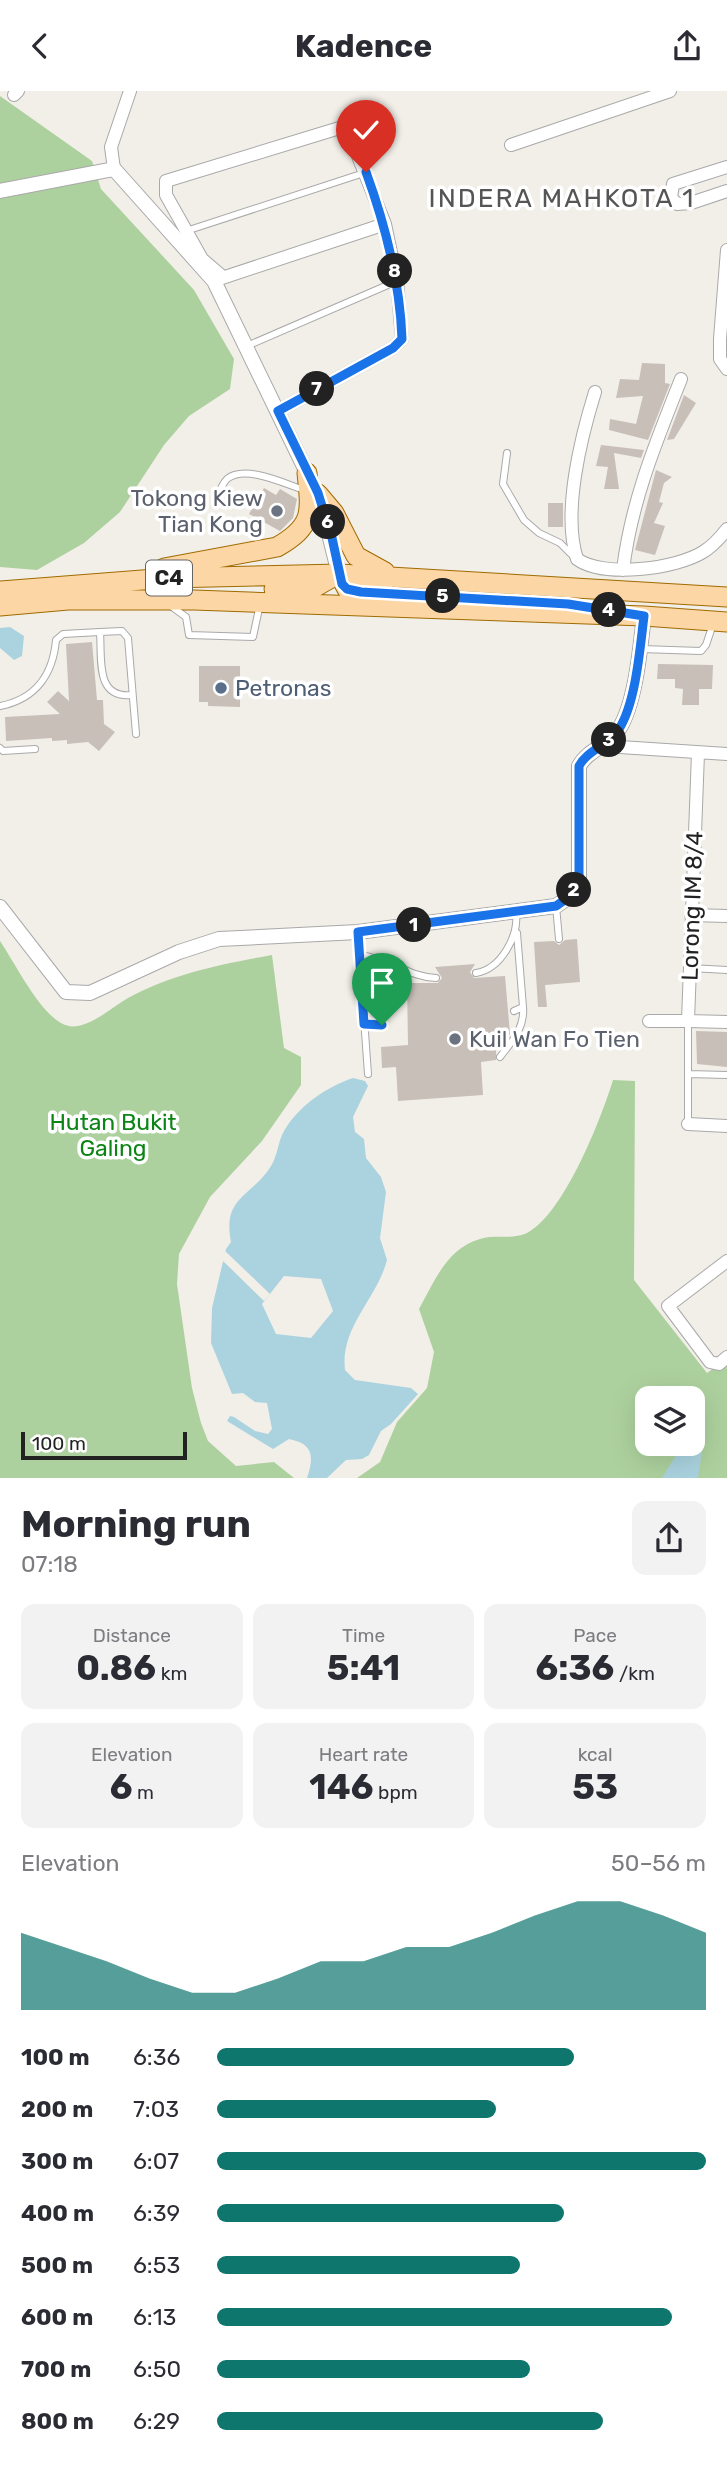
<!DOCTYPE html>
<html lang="en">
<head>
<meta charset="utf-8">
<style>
	body { margin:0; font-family:Rubik,sans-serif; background:#f2f2f3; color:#2b2b33; height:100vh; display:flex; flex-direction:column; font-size:26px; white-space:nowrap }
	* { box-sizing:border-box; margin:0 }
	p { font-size:23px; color:#7c7c81 }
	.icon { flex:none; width:38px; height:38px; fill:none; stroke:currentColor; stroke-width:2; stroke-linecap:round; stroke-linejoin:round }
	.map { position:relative; height:1387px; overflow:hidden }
	.side { display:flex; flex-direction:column; background:#fff; flex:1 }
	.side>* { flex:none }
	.tools { position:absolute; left:635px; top:1295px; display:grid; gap:14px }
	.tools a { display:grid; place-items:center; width:70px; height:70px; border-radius:14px; background:#fff; box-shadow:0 7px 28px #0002; font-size:35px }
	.scale { position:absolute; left:21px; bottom:18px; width:166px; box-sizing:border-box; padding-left:7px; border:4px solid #222; border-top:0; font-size:19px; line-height:24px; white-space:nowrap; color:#222; -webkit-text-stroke:5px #fff; paint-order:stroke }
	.pin { position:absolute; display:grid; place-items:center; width:60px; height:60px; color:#fff; margin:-72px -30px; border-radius:50% 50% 50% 0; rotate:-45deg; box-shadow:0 0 7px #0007 }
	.pin .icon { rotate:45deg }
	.km { position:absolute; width:35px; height:35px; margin:-18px; border-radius:50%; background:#222; color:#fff; font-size:19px; line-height:35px; text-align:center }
	.round { display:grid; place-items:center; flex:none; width:74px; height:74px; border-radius:14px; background:#f2f2f3 }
	.head { display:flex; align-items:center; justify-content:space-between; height:119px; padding:0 21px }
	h1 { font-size:38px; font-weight:700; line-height:52px }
	.metrics { display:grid; grid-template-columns:repeat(3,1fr); gap:10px; height:119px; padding:7px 21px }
	.metrics div { display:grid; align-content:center; border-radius:14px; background:#f2f2f3; text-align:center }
	.metrics b { font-size:35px; font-weight:700 }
	.metrics small { font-size:19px; font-weight:400 }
	.metrics p { font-size:19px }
	.chart { height:196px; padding:14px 21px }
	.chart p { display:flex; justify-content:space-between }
	.chart svg { width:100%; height:126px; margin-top:7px; fill:#0f766e; opacity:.7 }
	ul { padding:0 21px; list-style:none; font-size:23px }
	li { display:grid; grid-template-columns:112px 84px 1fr; align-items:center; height:52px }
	li i { height:18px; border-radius:9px; background:#0f766e }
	header { display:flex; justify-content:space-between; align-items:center; height:91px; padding:0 21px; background:#fff; font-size:32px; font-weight:700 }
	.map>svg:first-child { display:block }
	.forest { fill:#add19e; fill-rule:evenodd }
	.water { fill:#aad3df; fill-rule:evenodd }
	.pier { fill:#f2efe9 }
	.building { fill:#c7bfb8 }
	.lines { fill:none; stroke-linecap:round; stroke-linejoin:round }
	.service-casing { stroke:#a9a9a9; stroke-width:8 }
	.minor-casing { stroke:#a9a9a9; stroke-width:14 }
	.tertiary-casing { stroke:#a9a9a9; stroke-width:16 }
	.primary-casing { stroke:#a06b00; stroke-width:21 }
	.service { stroke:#fff; stroke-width:6 }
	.minor { stroke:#fff; stroke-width:12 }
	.tertiary { stroke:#fff; stroke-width:14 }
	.primary { stroke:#fcd6a4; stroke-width:19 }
	.route-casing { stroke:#fff; stroke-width:14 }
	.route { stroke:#1a73e8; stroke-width:9 }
	.worship-dot { fill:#6b7280; stroke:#fff; stroke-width:2.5 }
	.service-dot { fill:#5c6f8a; stroke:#fff; stroke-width:2.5 }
	.labels { text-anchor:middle; stroke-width:7; stroke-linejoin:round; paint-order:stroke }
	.shield { fill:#fff; stroke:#646464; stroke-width:2 }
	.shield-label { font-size:21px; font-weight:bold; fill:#222 }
	.worship-label { font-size:23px; fill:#5b616d; stroke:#fff; text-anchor:end }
	.service-label { font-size:23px; fill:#4e5e75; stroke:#fff; text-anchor:start }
	.street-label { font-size:23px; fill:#222; stroke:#fff }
	.park-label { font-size:23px; fill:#0c8416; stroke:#fff }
	.quarter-label { font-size:26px; letter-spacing:2px; fill:#555; stroke:#fff }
</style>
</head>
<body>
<header><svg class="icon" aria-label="back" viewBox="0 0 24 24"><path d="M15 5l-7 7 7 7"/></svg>Kadence<svg class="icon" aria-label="share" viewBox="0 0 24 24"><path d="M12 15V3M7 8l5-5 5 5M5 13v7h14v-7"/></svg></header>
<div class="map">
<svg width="727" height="1387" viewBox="0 0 727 1387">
	<rect width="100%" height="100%" fill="#f2efe9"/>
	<path class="forest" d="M 0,5 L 92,70 L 101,98 L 194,199 L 234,268 L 230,298 L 189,325 L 164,354 L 120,421 L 84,452 L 37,479 L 0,476 Z
		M 0,850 C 15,872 38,919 61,932 C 82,945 110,917 128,907 C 174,882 222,873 272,864 L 284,957 L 301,966 L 301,994 L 262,1050 L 210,1106 L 179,1163 L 177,1193 L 192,1297 L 201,1332 L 208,1350 L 236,1375 L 274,1371 L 294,1387 L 0,1387 Z
		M 613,989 L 635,990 L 634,1189 L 707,1282 L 727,1267 L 727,1387 L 357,1387 L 380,1371 L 397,1331 L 427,1297 L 434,1261 L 419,1218 C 434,1191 447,1157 480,1148 C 495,1143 512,1149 527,1142 C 564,1123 601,1028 613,989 ZM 648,1307 L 693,1307 L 693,1353 L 648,1353 Z"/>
	<path class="water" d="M 10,536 L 24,545 L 22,565 L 14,569 L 0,557 L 0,537 Z
		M 353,987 L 365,990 L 368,995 L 353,1026 L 355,1041 L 364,1048 L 366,1067 L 381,1086 L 386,1101 L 380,1147 L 387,1169 C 377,1208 340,1236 345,1279 L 355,1289 L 411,1297 L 418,1303 L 391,1333 L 381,1340 L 369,1364 L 362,1368 L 346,1369 L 327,1387 L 307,1387 C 314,1366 314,1353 289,1348 L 273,1358 L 227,1330 L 230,1325 L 234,1326 L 255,1340 L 268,1343 L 272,1338 L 267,1312 L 255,1311 L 243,1302 L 232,1303 L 211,1252 L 212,1217 L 226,1158 L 231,1151 C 222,1105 252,1106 271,1075 C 277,1065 278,1053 282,1044 C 295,1017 326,996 353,987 ZM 284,1185 L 321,1188 L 333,1220 L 311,1247 L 276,1243 L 262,1213 Z
		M 683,1353 L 703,1354 L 698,1387 L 662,1387 Z"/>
	<path class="pier" d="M 224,1159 L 270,1203 L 264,1210 L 220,1167 Z"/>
	<path class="building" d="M 642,272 L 665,273 L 665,292 L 670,293 L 648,349 L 609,339 L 610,328 L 636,333 L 643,305 L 616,307 L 620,288 L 639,289 Z
		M 684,304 L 696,312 L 674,348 L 667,349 Z
		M 601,354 L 644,359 L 641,367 L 614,362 L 619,398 L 604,398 L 608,376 L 596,375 Z
		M 656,379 L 672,386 L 664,392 L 659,411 L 663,412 L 654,432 L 665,435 L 655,464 L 635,459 Z
		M 264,397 L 276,404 L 280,398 L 297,408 L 293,427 L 280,440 L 249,423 Z
		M 548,412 L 563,412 L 563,436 L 548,436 Z
		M 92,551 L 97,609 L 103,609 L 104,633 L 115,641 L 99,660 L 88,651 L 67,653 L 67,649 L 52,650 L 52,647 L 6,650 L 5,626 L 60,623 L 47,611 L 58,600 L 69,610 L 66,553 Z
		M 658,573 L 713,574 L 712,598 L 699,598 L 699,614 L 682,614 L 683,598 L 675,597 L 675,588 L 657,588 Z
		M 199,575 L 240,575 L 240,616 L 208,615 L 208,611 L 199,611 Z
		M 577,848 L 580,891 L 545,894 L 547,916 L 538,916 L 534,851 L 554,850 L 559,854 L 565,849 Z
		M 475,873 L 470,881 L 474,887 L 505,885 L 510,943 L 507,947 L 496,948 L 496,969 L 481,971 L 483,1004 L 398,1010 L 396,976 L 382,977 L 381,956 L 408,954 L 407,892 L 438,892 L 442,887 L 435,876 Z
		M 696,940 L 727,941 L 727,976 L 697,973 Z"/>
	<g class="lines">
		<defs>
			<path id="service" d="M 186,140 L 364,82
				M 247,255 L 397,190
				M 507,362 L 503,393 L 524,429 L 539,442 L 560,452 L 575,467
				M 215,414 C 218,405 220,395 227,388 C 245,373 285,393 304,399
				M 171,515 L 186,526 L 189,544 L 253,546 L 260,513
				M 100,541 L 122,540 L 128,547 L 136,643
				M 641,558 L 701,560 L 706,554 L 713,533
				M 0,615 C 36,608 53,583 56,549 L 63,543 L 100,541 C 102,568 95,608 132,604
				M 0,657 L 3,660 L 35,658
				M 556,815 L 559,848
				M 517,842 L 523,916
				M 358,843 L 368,983
				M 360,864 C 391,868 409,886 436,887
				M 690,877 L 727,879
				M 476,882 C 501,878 519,845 516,821
				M 363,933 L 382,934
				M 500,966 C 512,950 525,937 523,916 L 514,920
				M 688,983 L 727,984
				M 688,1033 L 688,930"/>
			<path id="minor" d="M 14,4 L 18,0
				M 511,54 L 670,0
				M 727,76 L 673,93 L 671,107 L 677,113 L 691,112 L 727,100
				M 114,78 L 111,56 L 130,0
				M 727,159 L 720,248 L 720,268 L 727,278
				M 223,186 L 202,168 L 166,104 L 166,90 L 346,35 L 385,133 L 397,190 L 402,248 L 393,257 L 278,320
				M 216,189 L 385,133
				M 595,301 C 581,346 562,422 577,468 C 603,487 676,478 703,461 C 713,455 720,447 727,438
				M 623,479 C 631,411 656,351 681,288
				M 608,652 L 620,656 L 727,663
				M 691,824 L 727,825
				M 649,930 L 688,930 L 698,662
				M 688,930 L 727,931
				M 688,1033 L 727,1035
				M 727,1170 L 668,1215 L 710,1271 L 719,1273 L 727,1266"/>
			<path id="tertiary" d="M 0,100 L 114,78 L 214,190 L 311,390
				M 322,415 L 339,483
				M 0,816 L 66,901 L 90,902 L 179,861 L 219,848 L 358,841 L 556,815 L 566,808 L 579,789 L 579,675 C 588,658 609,655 619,638 C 636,611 640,557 644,525"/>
			<path id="primary" d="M 318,403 L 334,422 L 356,465 L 385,481
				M 164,477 L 277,456 C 314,435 311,421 307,382
				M 339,483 L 347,498 L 385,502
				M 274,498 L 312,498 L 338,483
				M 0,500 L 168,487 L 339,483 L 727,506
				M 0,515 L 68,509 L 194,509 L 644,525 L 727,531"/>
		</defs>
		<use href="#service" class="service-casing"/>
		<use href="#minor" class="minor-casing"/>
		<use href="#tertiary" class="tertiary-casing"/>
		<use href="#primary" class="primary-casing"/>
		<use href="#service" class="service"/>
		<use href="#minor" class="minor"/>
		<use href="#tertiary" class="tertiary"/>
		<use href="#primary" class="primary"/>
	</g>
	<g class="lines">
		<defs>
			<path id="route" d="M 366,81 C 386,136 400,190 402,248 L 393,257 L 278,320 L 318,402 L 332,447 L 342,493 L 347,498 L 361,501 L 568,513 L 644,525 C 640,557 636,611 619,638 C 609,655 588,658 579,675 L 579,789 L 566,808 L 556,815 L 358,841 L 364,933 L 382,934"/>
		</defs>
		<use href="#route" class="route-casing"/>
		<use href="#route" class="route"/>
	</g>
	<g class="worship-dot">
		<circle cx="277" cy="420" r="7"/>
		<circle cx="455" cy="948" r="7"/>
	</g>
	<circle class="service-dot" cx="221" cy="597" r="7"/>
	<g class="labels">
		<rect class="shield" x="146" y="469.5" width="46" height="35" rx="5"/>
		<g class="shield-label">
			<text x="169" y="494">C4</text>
		</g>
		<g class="worship-label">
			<text x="263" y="415">Tokong Kiew<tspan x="263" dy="26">Tian Kong</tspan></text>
			<text x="469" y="956" text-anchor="start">Kuil Wan Fo Tien</text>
		</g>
		<g class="service-label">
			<text x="235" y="605">Petronas</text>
		</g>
		<g class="street-label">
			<text transform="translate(692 815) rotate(-88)" y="8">Lorong IM 8/4</text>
		</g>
		<g class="park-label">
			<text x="113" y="1039">Hutan Bukit<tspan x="113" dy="26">Galing</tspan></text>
		</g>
		<g class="quarter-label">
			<text x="562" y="116">INDERA MAHKOTA 1</text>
		</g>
	</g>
</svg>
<div class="tools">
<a><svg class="icon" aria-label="layers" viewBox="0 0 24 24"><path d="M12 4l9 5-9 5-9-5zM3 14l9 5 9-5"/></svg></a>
</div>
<div class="scale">100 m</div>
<div class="pin" style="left:382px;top:934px;background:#1e9e55"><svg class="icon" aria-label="arrive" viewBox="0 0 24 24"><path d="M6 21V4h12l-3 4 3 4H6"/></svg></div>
<div class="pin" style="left:366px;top:81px;background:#d93025"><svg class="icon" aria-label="check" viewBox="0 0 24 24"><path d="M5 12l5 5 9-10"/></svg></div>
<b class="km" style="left:414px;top:834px">1</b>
<b class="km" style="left:574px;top:799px">2</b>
<b class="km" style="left:609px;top:649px">3</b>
<b class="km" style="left:609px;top:519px">4</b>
<b class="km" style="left:443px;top:505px">5</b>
<b class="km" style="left:328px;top:431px">6</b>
<b class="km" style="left:317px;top:298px">7</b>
<b class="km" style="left:395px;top:180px">8</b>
</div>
<section class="side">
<div class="head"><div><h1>Morning run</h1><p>07:18</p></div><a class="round"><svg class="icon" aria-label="share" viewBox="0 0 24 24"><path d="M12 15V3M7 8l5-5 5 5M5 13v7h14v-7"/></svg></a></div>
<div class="metrics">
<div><p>Distance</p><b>0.86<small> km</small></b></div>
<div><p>Time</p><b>5:41</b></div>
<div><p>Pace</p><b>6:36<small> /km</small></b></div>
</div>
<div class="metrics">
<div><p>Elevation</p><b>6<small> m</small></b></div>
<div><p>Heart rate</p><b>146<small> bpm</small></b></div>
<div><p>kcal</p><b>53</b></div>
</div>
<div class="chart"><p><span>Elevation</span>50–56 m</p>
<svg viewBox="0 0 160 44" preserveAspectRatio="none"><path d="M0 44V17L10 22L20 27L30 33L40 38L50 38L60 33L70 27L80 27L90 22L100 22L110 17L120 11L130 6L140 6L150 11L160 17V44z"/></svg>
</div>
<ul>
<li><b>100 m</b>6:36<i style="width:73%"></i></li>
<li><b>200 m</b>7:03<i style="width:57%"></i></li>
<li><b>300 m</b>6:07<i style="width:100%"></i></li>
<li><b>400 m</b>6:39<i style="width:71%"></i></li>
<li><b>500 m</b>6:53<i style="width:62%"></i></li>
<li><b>600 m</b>6:13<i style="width:93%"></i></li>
<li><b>700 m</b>6:50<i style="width:64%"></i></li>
<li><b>800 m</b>6:29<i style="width:79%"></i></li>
</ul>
</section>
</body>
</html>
